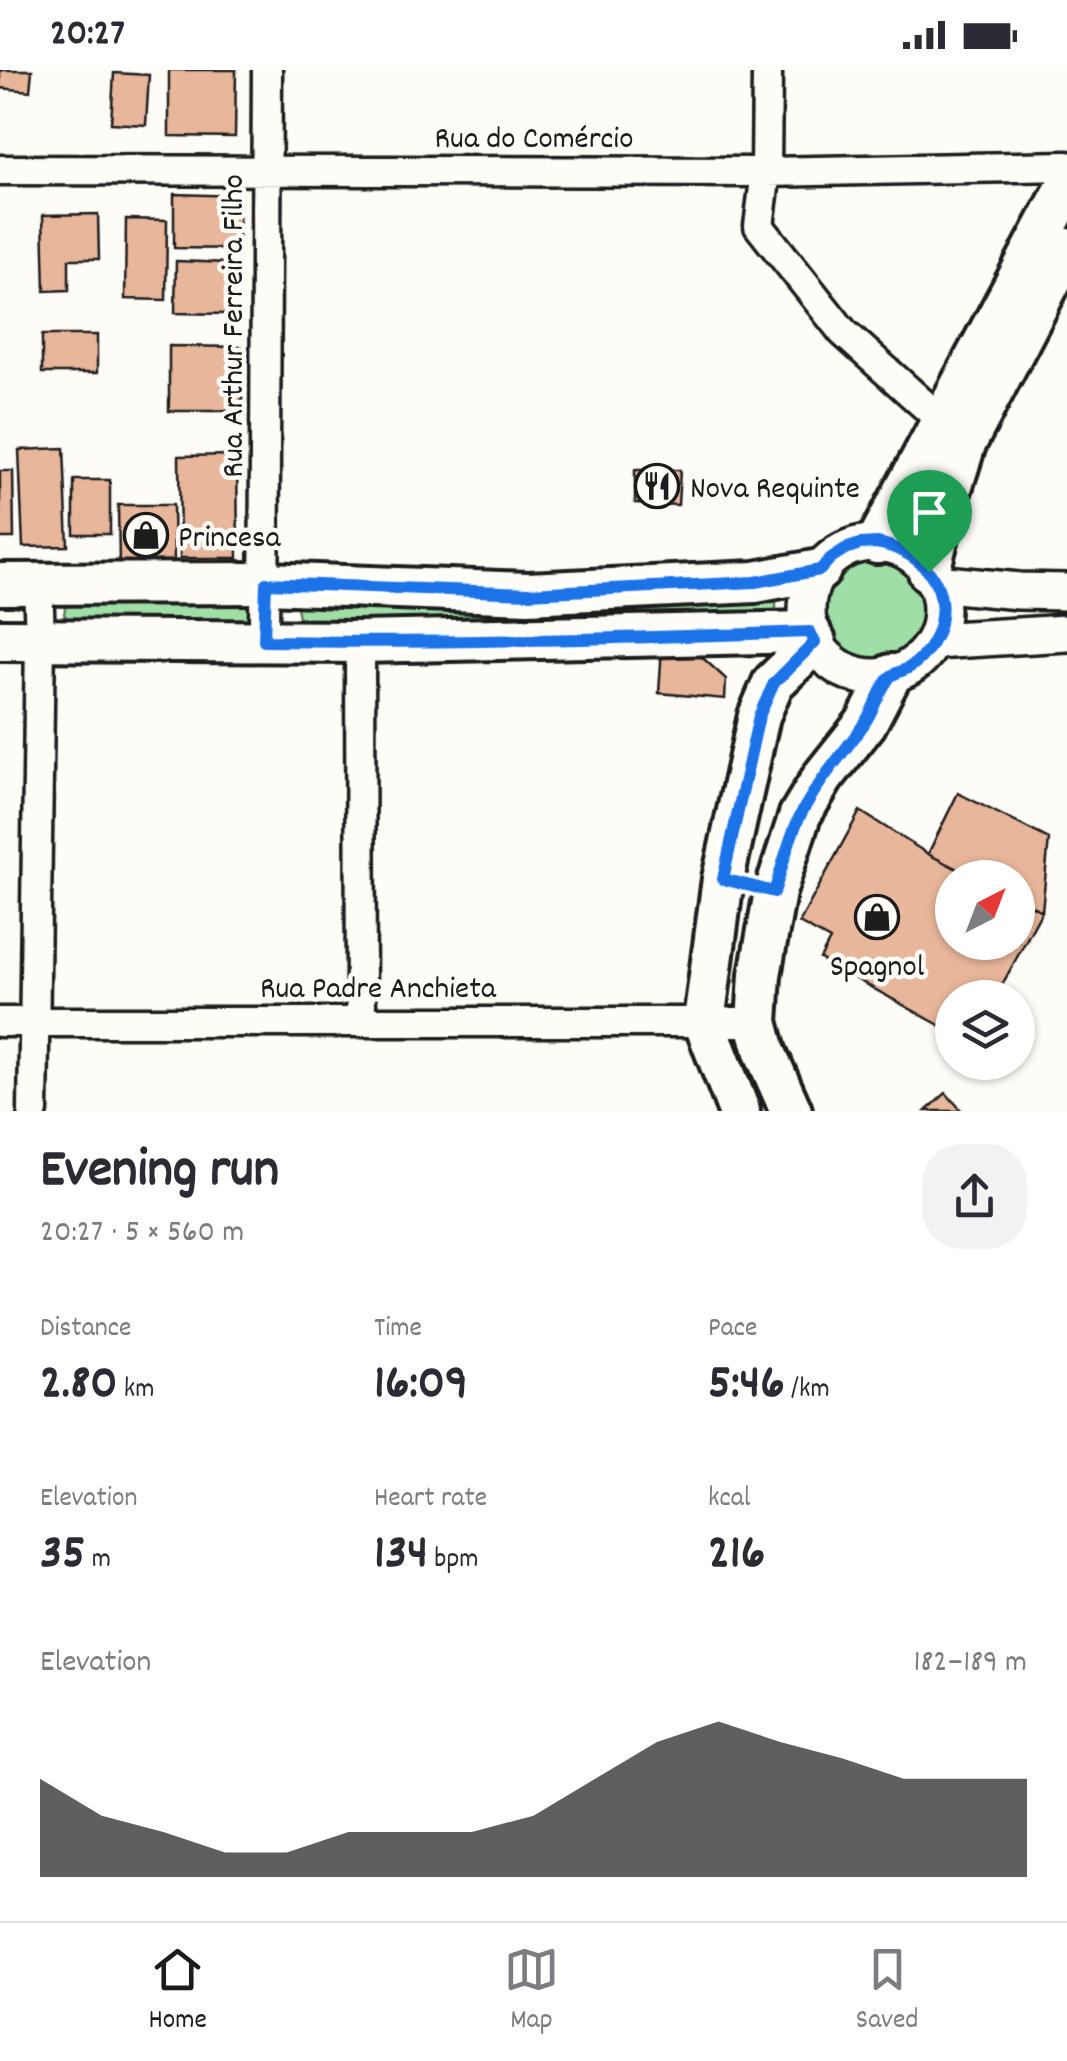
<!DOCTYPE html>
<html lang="en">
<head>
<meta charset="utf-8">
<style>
	body { margin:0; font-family:Dekko,sans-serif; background:#f2f2f3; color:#2b2b33; height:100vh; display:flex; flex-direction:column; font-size:38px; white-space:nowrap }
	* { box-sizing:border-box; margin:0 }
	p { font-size:32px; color:#7c7c81 }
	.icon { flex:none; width:55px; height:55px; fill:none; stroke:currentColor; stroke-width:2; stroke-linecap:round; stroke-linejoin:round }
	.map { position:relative; height:1041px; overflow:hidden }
	.sheet { display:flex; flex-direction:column; background:#fff; flex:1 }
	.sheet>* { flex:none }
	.needle { width:65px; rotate:42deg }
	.buttons { position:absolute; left:935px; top:790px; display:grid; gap:20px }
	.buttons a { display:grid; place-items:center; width:100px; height:100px; border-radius:50%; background:#fff; box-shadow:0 2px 8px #0004; font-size:50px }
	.pin { position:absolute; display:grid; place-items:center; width:85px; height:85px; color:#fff; margin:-102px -42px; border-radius:50% 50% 50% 0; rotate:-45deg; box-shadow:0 0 10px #0007 }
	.pin .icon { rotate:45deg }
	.round { display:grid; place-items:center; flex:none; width:105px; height:105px; border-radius:40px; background:#f2f2f3 }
	.summary { display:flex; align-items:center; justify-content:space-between; height:170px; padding:0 40px }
	h1 { font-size:55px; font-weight:800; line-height:75px }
	.figures { display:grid; grid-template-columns:repeat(3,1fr); gap:15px; height:170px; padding:10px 40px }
	.figures div { display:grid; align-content:center }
	.figures b { font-size:50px; font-weight:800 }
	.figures small { font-size:28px; font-weight:400 }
	.figures p { font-size:28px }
	.chart { height:280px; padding:20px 40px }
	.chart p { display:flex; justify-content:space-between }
	.chart svg { width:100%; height:180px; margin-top:10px; fill:#1c1c1c; opacity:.7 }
	.status { display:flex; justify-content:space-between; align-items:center; height:70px; padding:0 50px; background:#fff; direction:ltr }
	.status svg { height:28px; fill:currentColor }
	.dock { display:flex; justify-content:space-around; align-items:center; height:140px; border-top:2px solid #e1e1e2; background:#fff; font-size:28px; color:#7c7c81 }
	.dock a { display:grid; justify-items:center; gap:5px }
	.dock .current { color:#1c1c1c }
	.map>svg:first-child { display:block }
	.green { fill:#9fdea6; stroke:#5e7d61; stroke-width:2.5 }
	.building { fill:#e8b69a; stroke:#1c1c1c; stroke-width:2.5 }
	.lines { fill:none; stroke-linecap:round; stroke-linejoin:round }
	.minor-casing { stroke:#1c1c1c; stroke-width:35 }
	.tertiary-casing { stroke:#1c1c1c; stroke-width:42 }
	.secondary-casing { stroke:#1c1c1c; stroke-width:48 }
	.minor { stroke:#fdfcf7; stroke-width:28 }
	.tertiary { stroke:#fdfcf7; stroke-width:35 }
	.secondary { stroke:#fdfcf7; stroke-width:40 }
	.route-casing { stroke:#fff; stroke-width:20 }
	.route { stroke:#1a73e8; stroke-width:12 }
	.labels { text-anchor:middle; stroke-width:9; stroke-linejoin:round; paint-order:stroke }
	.street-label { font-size:32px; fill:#1c1c1c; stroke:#fdfcf7 }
	.poi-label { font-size:32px; fill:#1c1c1c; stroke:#fdfcf7; text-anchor:start }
</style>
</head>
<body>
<div class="status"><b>20:27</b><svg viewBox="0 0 49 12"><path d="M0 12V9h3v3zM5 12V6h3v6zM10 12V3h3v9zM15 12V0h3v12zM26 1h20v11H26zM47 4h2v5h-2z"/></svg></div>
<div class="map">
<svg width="1067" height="1041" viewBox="0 0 1067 1041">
	<rect width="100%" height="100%" fill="#fdfcf7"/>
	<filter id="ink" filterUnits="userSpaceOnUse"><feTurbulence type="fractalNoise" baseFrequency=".01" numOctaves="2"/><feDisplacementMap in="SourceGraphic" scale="20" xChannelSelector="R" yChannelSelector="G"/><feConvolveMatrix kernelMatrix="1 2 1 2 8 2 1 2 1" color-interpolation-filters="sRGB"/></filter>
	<g filter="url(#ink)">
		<path class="green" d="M 862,490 C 881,490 899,496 911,510 C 955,560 879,631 834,575 C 804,538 825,507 862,490 Z
			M 598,525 L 776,529 L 776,554 L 589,550 L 581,541 L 586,530 Z
			M 75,526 L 247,527 L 253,536 L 251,546 L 242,553 L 70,553 L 64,544 L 66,534 Z
			M 303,526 L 481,534 L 483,545 L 475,553 L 309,552 L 299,547 L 297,537 Z"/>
		<path class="building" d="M 0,0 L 32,0 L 30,21 L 0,18 Z
			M 169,0 L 236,0 L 235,67 L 169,66 Z
			M 114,3 L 149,5 L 146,55 L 111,53 Z
			M 174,124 L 240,126 L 238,179 L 174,178 Z
			M 98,144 L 99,189 L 69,189 L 69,220 L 45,221 L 43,145 Z
			M 126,149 L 167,150 L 166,230 L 125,229 Z
			M 176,191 L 228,193 L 227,244 L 175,243 Z
			M 42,265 L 97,265 L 97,303 L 42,303 Z
			M 169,276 L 242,277 L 242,341 L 169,341 Z
			M 64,378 L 68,476 L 23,477 L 19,380 Z
			M 237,385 L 238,488 L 180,488 L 179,386 Z
			M 635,400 L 680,400 L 678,435 L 635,433 Z
			M 0,401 L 13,401 L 14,468 L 0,468 Z
			M 74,410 L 110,410 L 110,464 L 74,464 Z
			M 118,435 L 173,435 L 174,495 L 119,495 Z
			M 662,577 L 694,580 L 726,609 L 725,629 L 659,623 Z
			M 958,723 L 1049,769 L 1042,841 L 1018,829 L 1018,808 L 975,808 L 928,784 Z
			M 860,741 L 928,784 L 975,808 L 952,808 L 952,872 L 1018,872 L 1018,829 L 1042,841 L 995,928 L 952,928 L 952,962 L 820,889 L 830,870 L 799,853 Z
			M 946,1023 L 962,1041 L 926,1041 Z"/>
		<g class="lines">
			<defs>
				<path id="minor" d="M 767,0 L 766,102 L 759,156 L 843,262 L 952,360
					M 0,100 L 766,102 L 1067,96
					M 264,571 L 267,0
					M 360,572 L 361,951
					M 0,952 L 757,952
					M 33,1041 L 40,569 L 38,513"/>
				<path id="tertiary" d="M807 540a67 67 0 1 1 134 0a67 67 0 1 1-134 0Z
					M 935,513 L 1019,521 L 1067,522
					M 934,571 L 1067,563"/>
				<path id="secondary" d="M 877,473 L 1067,117
					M 929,502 L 946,434 L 965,374 L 1067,179
					M 0,514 L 266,513 L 528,523 L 755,512 L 820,500
					M 0,570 L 360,572 L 810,562
					M 739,1041 L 704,951 L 723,809 L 759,646 L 773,613 L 815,572
					M 791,1041 L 765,982 L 757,952 L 760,905 L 775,822 L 800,745 L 823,707 L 866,653 L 891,605"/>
			</defs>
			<use href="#minor" class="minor-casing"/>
			<use href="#tertiary" class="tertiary-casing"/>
			<use href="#secondary" class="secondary-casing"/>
			<use href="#minor" class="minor"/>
			<use href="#tertiary" class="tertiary"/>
			<use href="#secondary" class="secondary"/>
		</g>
	</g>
	<g class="lines" filter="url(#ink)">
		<defs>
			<path id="route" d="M 877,473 C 917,481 949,509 940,553 C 936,571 925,587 910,597 C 904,601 895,602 890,607 C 879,620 874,640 864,654 C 843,684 819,710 802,742 C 789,766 783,796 774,822 L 723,809 L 759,646 L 774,613 L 815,572 L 810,562 C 628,568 446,574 264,571 L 266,513 L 528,523 L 755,512 L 820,500 L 831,488 L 845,479 L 860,474 Z"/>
		</defs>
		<use href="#route" class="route-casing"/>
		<use href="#route" class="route"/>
	</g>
	<defs>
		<symbol id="restaurant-ring" viewBox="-11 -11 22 22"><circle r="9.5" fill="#fdfcf7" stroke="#1c1c1c" stroke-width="1.5"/><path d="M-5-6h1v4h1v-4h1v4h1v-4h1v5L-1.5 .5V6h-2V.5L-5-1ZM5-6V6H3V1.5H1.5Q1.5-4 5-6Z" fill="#1c1c1c"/></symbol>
		<symbol id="shop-ring" viewBox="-11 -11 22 22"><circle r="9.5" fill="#fdfcf7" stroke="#1c1c1c" stroke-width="1.5"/><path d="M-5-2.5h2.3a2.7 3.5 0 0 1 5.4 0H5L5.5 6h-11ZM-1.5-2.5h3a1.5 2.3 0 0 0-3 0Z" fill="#1c1c1c"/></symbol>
	</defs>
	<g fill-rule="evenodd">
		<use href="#restaurant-ring" x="632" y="391" width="50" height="50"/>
		<use href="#shop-ring" x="121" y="440" width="50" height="50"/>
		<use href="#shop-ring" x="852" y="822" width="50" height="50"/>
	</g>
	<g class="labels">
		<g class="street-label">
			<text x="534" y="77">Rua do Comércio</text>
			<text transform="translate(231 256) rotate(-90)" y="11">Rua Arthur Ferreira Filho</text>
			<text x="378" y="927">Rua Padre Anchieta</text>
		</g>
		<g class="poi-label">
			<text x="690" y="427">Nova Requinte</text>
			<text x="178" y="476">Princesa</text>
			<text x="877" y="905" text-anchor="middle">Spagnol</text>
		</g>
	</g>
</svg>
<div class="buttons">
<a><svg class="needle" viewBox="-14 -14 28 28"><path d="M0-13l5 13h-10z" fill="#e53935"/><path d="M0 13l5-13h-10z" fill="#7c7c81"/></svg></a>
<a><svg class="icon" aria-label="layers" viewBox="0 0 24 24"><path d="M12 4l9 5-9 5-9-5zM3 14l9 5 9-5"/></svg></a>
</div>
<div class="pin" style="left:929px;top:502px;background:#1e9e55"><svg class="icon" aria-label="arrive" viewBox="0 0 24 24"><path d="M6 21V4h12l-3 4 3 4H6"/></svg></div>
</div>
<section class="sheet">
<div class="summary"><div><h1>Evening run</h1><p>20:27 · 5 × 560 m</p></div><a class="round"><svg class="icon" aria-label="share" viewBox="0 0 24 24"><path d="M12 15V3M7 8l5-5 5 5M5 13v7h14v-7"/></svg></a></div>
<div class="figures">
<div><p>Distance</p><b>2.80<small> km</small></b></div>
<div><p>Time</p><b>16:09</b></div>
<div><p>Pace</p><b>5:46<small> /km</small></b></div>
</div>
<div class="figures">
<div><p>Elevation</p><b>35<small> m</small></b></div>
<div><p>Heart rate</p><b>134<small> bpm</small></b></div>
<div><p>kcal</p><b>216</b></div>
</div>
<div class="chart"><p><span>Elevation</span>182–189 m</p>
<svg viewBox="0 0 160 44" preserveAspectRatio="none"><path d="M0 44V20L10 29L20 33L30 38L40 38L50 33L60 33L70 33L80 29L90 20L100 11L110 6L120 11L130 15L140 20L150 20L160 20V44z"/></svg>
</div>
</section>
<nav class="dock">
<a class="current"><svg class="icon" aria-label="home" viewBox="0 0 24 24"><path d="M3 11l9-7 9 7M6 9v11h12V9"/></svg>Home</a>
<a><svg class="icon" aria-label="map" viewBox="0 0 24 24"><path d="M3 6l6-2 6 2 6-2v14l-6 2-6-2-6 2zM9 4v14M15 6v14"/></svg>Map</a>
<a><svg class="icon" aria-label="saved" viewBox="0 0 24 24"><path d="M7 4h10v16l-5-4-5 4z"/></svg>Saved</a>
</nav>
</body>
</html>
